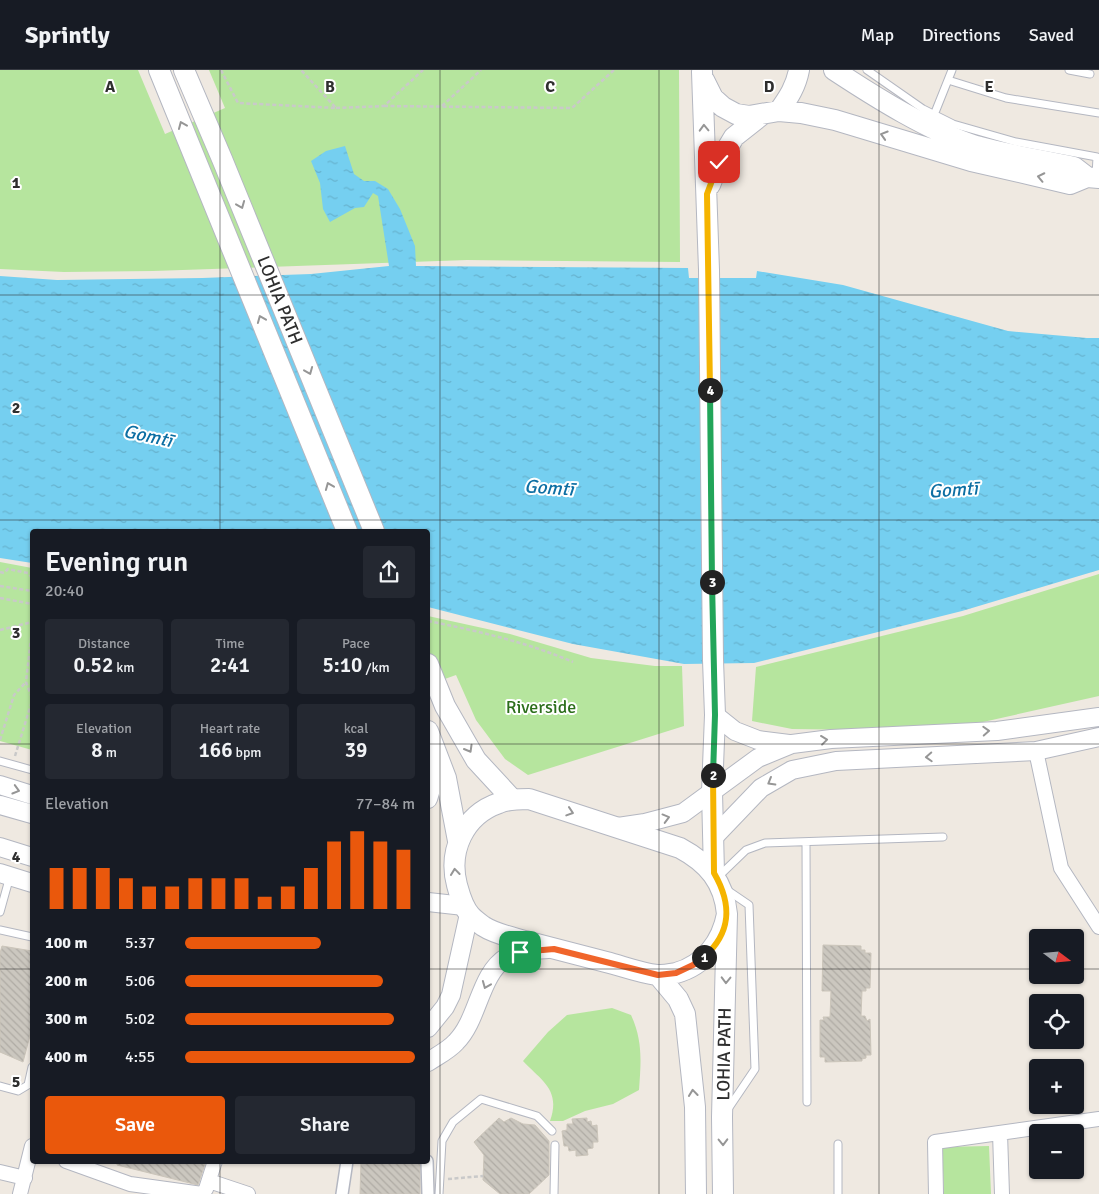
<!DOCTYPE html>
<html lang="en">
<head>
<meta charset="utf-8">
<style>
	body { margin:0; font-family:Signika,sans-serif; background:#242831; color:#f1f3f6; height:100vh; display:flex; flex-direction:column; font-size:19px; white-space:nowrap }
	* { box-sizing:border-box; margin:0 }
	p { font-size:16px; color:#9ea1a6 }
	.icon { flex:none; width:28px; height:28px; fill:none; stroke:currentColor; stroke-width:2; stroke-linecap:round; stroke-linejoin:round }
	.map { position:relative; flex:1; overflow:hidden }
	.details { position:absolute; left:30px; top:459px; width:400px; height:635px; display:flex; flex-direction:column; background:#171b24; border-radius:5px; box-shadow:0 1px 4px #0004 }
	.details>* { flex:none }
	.needle { width:32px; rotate:106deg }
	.buttons { position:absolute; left:1029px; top:859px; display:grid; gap:10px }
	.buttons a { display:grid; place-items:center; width:55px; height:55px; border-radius:5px; background:#171b24; box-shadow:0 1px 4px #0004; font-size:25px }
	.pin { position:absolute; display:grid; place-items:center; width:42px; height:42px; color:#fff; margin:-21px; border-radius:10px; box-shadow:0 2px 8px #0006 }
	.km { position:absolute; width:25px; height:25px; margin:-12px; border-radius:50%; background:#222; color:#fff; font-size:14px; line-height:25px; text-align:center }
	.round { display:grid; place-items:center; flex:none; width:52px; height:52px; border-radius:5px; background:#242831 }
	.overview { display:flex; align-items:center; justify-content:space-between; height:85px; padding:0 15px }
	h1 { font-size:28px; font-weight:600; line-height:38px }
	.metrics { display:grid; grid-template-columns:repeat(3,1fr); gap:8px; height:85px; padding:5px 15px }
	.metrics div { display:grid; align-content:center; border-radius:5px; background:#242831; text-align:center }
	.metrics b { font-size:21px; font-weight:600 }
	.metrics small { font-size:14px; font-weight:400 }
	.metrics p { font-size:14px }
	.chart { height:140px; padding:10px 15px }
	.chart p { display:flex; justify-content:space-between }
	.chart svg { width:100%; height:90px; margin-top:5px; stroke:#ea580c; stroke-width:6 }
	.cta { display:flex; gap:10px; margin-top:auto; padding:10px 15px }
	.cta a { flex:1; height:58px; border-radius:5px; background:#ea580c; color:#fff; font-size:20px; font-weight:600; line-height:58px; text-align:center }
	.cta a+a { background:#242831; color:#f1f3f6 }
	ul { padding:0 15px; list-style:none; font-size:16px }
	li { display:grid; grid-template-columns:80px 60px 1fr; align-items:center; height:38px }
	li i { height:12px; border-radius:6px; background:#ea580c }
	header { display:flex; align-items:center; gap:30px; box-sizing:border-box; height:70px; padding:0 25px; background:#171b24; border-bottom:1px solid #363941 }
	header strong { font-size:24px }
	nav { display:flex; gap:28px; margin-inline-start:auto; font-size:18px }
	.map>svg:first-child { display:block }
	.green { fill:#b6e59e }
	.water { fill:url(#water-ripples) }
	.building { fill:url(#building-back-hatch); stroke:#cbc5ba }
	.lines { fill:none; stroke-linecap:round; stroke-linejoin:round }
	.service-casing { stroke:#b4b7c1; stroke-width:9 }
	.pedestrian-casing { stroke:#b4b7c1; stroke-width:14 }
	.minor-casing { stroke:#b4b7c1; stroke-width:16 }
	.tertiary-casing { stroke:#b4b7c1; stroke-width:20 }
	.secondary-casing { stroke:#b4b7c1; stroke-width:22 }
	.path { stroke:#c9c9c9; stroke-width:2.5; stroke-dasharray:4 2.5; stroke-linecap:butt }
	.service { stroke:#fff; stroke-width:7 }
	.pedestrian { stroke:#fff; stroke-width:11 }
	.minor { stroke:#fff; stroke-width:14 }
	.tertiary { stroke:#fff; stroke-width:18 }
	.secondary { stroke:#fff; stroke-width:20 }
	.oneway { stroke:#969696 }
	.split-1-casing { stroke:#fff; stroke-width:10 }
	.split-2-casing { stroke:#fff; stroke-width:10 }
	.split-3-casing { stroke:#fff; stroke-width:10 }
	.split-4-casing { stroke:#fff; stroke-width:10 }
	.split-5-casing { stroke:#fff; stroke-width:10 }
	.split-1 { stroke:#f0652b; stroke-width:6 }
	.split-2 { stroke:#f5b400; stroke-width:6 }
	.split-3 { stroke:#22a559; stroke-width:6 }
	.split-4 { stroke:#22a559; stroke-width:6 }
	.split-5 { stroke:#f5b400; stroke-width:6 }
	.grid { fill:none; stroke:#2e2e2e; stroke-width:1; stroke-opacity:0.55 }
	.labels { text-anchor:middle; stroke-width:4; stroke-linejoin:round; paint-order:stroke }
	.street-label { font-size:18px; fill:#2e2e2e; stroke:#fff }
	.park-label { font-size:18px; fill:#2c6e1b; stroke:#fff }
	.water-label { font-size:19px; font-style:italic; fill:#0d6fa3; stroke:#fff }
	.grid-label { font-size:16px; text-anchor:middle; font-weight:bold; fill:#2e2e2e; stroke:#fff; stroke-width:4; stroke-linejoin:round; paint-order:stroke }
</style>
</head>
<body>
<header>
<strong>Sprintly</strong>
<nav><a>Map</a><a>Directions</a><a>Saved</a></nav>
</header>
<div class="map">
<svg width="1099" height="1124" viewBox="0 0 1099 1124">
	<defs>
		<pattern id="water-ripples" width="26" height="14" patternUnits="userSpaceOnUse" patternTransform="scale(1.25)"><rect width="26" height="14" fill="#75cff0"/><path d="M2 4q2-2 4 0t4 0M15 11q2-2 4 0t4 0" fill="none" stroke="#66b2ce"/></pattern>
		<pattern id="building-back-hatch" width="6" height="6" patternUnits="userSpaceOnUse" patternTransform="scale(1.25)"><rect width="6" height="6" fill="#cbc7bf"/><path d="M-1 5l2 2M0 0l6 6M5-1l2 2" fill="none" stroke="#afaba4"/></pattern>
	</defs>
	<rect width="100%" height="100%" fill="#efe9e1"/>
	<path class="green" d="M 0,0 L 138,0 L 165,64 L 225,38 L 209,0 L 679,0 L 680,192 L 467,190 L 153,201 L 64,202 L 0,199 Z
		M 0,492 L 32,498 L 32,680 L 0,671 Z
		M 1099,504 L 1099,626 L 983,652 L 867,660 L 792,659 L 752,651 L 756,597 L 963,546 Z
		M 428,546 L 510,564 L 591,588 L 655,596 L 682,596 L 684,656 L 528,705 L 505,689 L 476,650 L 456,605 L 428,615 Z
		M 612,938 L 631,945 C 643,971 641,992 639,1020 L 613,1034 L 585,1041 L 563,1051 L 550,1051 C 561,1020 542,1011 523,991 L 548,962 L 567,945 Z
		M 989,1076 L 991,1124 L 944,1124 L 942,1077 Z"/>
	<path class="water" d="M 345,76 L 354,104 L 364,111 L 375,111 L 388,119 L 400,139 L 415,176 L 416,196 L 688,198 L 689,208 L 756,208 L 757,201 L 843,215 L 1008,261 L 1087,268 L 1099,268 L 1099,500 L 962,541 L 754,593 L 684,594 L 573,574 L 428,537 L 428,461 L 32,461 L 32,493 L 0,488 L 0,206 L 57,210 L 202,208 L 311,204 L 389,196 L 378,126 L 373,123 L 364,137 L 355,138 L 330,152 L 323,139 L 320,113 L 311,91 L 326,81 Z"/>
	<path class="building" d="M 823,875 L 861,876 L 861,880 L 865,880 L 865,883 L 871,883 L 870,918 L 866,918 L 866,921 L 862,921 L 861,946 L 865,946 L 867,951 L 870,949 L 871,985 L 866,985 L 866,988 L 862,989 L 862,991 L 825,992 L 825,987 L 820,987 L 820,950 L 824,950 L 823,947 L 830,947 L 831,921 L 822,921 Z
		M 2,876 L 32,881 L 32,958 L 23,992 L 0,982 L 0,883 Z
		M 499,1048 L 504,1052 L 511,1048 L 523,1054 L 535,1055 L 549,1071 L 549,1105 L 529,1124 L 500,1124 L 483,1110 L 484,1085 L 474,1072 Z
		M 587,1048 L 587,1052 L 591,1051 L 592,1056 L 597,1055 L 598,1072 L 593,1072 L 593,1078 L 587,1079 L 588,1085 L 576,1086 L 576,1080 L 569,1081 L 568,1076 L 564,1076 L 562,1061 L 567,1060 L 567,1054 L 573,1054 L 572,1049 Z
		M 117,1091 L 206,1091 L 198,1115 L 117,1095 Z
		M 361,1091 L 420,1091 L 420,1124 L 360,1124 Z"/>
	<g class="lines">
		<defs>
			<path id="service" d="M 867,0 L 923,39 L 953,54 L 1016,72 L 1097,87 L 1096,106
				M 1069,0 L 1090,4
				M 948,10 L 1006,28 L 1099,43
				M 934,45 L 952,0
				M 0,691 L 32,700
				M 806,772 L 807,1032
				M 718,807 L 746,780 L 765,773 L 943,767
				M 727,820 L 749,835 L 755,999 L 728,1039
				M 0,842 L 10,806
				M 0,860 L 32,867
				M 0,1016 L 18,1021 L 28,1015 L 32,997
				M 838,1074 L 838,1124
				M 439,1124 L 442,1071 L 453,1052 L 481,1029 L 537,1046 L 552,1061
				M 554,1124 L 555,1075"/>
			<path id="pedestrian" d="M 427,1091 L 428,1124
				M 342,1124 L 347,1091"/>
			<path id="minor" d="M 1036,681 L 1061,798 L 1099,857
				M 1000,1063 L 1002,1124
				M 66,1091 L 130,1114 L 202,1124
				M 0,1102 L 25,1108
				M 209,1111 L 248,1124
				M 206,1119 L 215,1091
				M 20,1124 L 32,1076
				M 936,1124 L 935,1072 L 1099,1049"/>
			<path id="tertiary" d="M 715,645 L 735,661 L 758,670 L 789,674
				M 0,715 L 32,725
				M 428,729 L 434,709 L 434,683
				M 0,735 L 32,744
				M 618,757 L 645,753 L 683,743 L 758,688 L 792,674 L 831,669 L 997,661 L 1099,647
				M 713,768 L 761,718 L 792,700 L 836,691 L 1036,681 L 1099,667
				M 0,777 L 32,787
				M 0,803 L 32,813
				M 428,832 L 464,836
				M 428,958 L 445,937 L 451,925 L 469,844
				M 428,992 C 437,986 449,980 456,972 C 479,949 479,904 507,887 C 519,879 535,880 548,879"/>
			<path id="secondary" d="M 159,0 L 347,461
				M 184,0 L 222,89 L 374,461
				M 834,0 C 875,27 929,61 976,76 C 1008,85 1042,90 1074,97 L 1087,107
				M 702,2 L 709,200 L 713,590 L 715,645 L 712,722 L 714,803
				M 704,10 L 713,28 L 723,37 L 736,44 L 749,46 L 779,41 L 801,43 L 835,50 L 971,91 L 1032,105 L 1070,114 L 1087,107 L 1099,108
				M 779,41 C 789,27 796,16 799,0
				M 710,115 L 719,92 L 734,67 L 763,44
				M 428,594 L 445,636 L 476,690 L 512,729
				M 428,661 L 446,708 L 458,771
				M 658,905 L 678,929 L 685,944 L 695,1037 L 696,1124
				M 723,1124 L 722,1047 L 727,844 C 724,812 708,793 680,778 L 529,729 C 518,729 508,729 499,733 C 464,745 448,781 457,815 C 460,826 463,838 471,846 C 474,849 479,853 483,856 C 495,864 511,867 525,871 C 552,878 579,885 606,892 C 622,896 640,903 657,905 C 662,905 670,904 676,903 C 705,895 722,871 727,844"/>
		</defs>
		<use href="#service" class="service-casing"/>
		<use href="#pedestrian" class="pedestrian-casing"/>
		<use href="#minor" class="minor-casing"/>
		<use href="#tertiary" class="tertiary-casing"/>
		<use href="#secondary" class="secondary-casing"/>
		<path class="path" d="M 221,0 L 238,33 L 336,38 L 301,0
			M 384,36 L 572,38 L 614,0
			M 442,36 L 481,0
			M 336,38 L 384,36 L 423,0
			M 0,502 L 4,503 L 8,499 L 28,503 L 32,508
			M 0,516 L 32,521
			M 0,528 L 32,534
			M 428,551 C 478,561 526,572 573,592
			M 0,560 L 32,552
			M 32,560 L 26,612 L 32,628
			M 0,670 L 14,625 L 26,612
			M 15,686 L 32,631
			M 448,1109 L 483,1106"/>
		<use href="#service" class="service"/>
		<use href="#pedestrian" class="pedestrian"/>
		<use href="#minor" class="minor"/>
		<use href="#tertiary" class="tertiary"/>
		<use href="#secondary" class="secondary"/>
	</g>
	<defs><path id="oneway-chevron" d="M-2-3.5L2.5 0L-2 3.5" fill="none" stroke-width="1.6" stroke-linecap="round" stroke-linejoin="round" transform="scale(1.25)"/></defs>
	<g class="oneway">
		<use href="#oneway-chevron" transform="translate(182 55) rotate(-113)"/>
		<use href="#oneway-chevron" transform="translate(704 58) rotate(-92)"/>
		<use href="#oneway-chevron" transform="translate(884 65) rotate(-163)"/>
		<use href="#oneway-chevron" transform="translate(1041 107) rotate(-168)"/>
		<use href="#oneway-chevron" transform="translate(241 135) rotate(68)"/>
		<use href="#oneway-chevron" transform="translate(261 249) rotate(-112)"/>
		<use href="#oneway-chevron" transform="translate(309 301) rotate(68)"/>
		<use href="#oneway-chevron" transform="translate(329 416) rotate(-112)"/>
		<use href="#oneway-chevron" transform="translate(986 661) rotate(-3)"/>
		<use href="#oneway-chevron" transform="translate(824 670) rotate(-7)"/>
		<use href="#oneway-chevron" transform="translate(469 679) rotate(60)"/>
		<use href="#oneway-chevron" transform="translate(929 687) rotate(177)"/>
		<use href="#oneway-chevron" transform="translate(771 712) rotate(150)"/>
		<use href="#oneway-chevron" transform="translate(16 720) rotate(16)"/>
		<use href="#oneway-chevron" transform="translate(570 742) rotate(18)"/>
		<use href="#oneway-chevron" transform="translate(666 748) rotate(-15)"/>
		<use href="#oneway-chevron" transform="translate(455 802) rotate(-96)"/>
		<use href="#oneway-chevron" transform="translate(726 910) rotate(91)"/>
		<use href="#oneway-chevron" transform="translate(486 915) rotate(112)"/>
		<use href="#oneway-chevron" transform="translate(693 1023) rotate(-96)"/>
		<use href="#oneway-chevron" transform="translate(723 1072) rotate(89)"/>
	</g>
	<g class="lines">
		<defs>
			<path id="split-1" d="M 520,882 L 554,879 L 658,905 L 676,903 L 693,895 L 704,887"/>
			<path id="split-2" d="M 704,887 C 732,862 732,834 714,803 L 713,705"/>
			<path id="split-3" d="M 712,512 L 715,645 L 713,705"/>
			<path id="split-4" d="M 710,320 L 712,512"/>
			<path id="split-5" d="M 710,320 L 707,124 L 719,92"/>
		</defs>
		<use href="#split-1" class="split-1-casing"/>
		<use href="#split-2" class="split-2-casing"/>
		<use href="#split-3" class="split-3-casing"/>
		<use href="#split-4" class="split-4-casing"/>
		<use href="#split-5" class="split-5-casing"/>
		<use href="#split-1" class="split-1"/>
		<use href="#split-2" class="split-2"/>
		<use href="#split-3" class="split-3"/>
		<use href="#split-4" class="split-4"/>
		<use href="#split-5" class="split-5"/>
	</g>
	<path class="grid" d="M 220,0 L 220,461M 440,0 L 440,1124M 659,0 L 659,1124M 879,0 L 879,1124M 0,225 L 1099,225M 0,450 L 1099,450M 0,674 L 32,674M 428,674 L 1099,674M 0,899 L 32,899M 428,899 L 1038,899M 1075,899 L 1099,899M 220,1091 L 220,1124"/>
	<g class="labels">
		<g class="street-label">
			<text transform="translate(280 230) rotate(68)" y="6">LOHIA PATH</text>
			<text transform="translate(724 984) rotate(-89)" y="6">LOHIA PATH</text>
		</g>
		<g class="park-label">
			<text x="541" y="643">Riverside</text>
		</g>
		<g class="water-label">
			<text transform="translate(148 365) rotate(12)" y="7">Gomtī</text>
			<text transform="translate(549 417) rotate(4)" y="7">Gomtī</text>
			<text transform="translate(953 419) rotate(-4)" y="7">Gomtī</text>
		</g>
	</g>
	<g class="grid-label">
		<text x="110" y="22">A</text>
		<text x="330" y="22">B</text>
		<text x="550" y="22">C</text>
		<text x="769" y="22">D</text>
		<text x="989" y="22">E</text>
		<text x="16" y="118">1</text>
		<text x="16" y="343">2</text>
		<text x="16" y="568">3</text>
		<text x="16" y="792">4</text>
		<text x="16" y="1017">5</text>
	</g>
</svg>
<div class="buttons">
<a><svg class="needle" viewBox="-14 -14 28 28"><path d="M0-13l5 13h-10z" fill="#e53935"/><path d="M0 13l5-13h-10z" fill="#9ea1a6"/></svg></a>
<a><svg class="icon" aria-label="locate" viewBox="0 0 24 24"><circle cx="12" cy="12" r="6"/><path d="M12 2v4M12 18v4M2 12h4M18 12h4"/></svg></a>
<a>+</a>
<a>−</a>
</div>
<div class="pin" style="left:520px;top:882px;background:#1e9e55"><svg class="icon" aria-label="arrive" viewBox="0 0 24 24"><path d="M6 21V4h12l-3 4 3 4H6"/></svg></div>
<div class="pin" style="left:719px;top:92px;background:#d93025"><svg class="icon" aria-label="check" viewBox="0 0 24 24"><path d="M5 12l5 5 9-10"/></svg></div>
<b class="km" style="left:704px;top:887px">1</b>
<b class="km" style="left:713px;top:705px">2</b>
<b class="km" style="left:712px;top:512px">3</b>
<b class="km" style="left:710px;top:320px">4</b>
<section class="details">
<div class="overview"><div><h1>Evening run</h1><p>20:40</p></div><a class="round"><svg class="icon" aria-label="share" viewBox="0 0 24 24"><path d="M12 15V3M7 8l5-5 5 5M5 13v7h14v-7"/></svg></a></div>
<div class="metrics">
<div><p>Distance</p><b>0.52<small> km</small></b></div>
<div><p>Time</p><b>2:41</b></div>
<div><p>Pace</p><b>5:10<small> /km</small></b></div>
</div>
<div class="metrics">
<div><p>Elevation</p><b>8<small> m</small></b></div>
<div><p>Heart rate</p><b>166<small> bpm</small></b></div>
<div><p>kcal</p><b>39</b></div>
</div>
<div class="chart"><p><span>Elevation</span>77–84 m</p>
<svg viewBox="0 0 160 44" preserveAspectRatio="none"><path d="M5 44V24M15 44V24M25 44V24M35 44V29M45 44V33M55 44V33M65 44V29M75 44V29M85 44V29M95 44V38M105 44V33M115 44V24M125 44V11M135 44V6M145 44V11M155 44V15"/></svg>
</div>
<ul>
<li><b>100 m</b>5:37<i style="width:59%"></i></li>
<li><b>200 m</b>5:06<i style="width:86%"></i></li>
<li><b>300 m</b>5:02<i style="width:91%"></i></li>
<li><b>400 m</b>4:55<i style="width:100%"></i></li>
</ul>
<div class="cta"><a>Save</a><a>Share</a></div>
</section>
</div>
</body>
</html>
